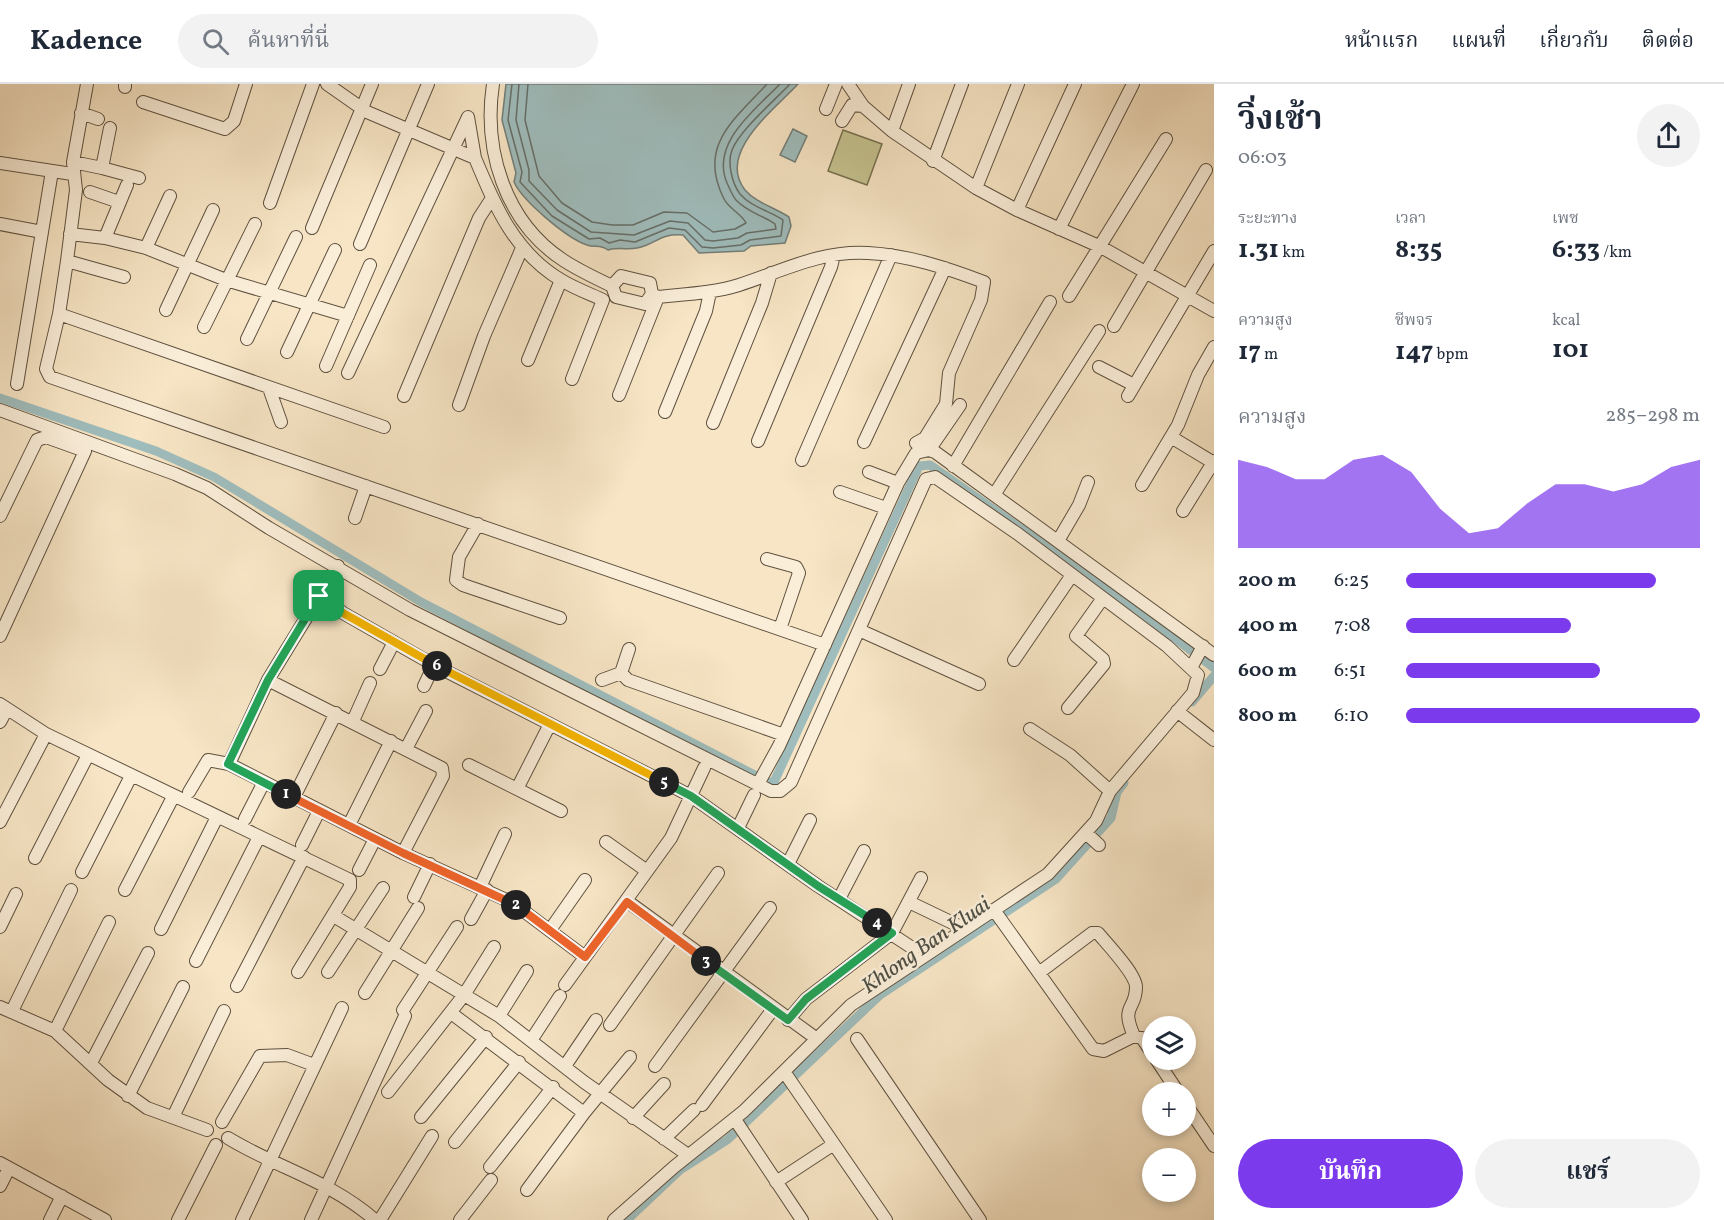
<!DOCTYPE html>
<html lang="th">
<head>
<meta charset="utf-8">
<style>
	body { margin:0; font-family:Vollkorn,"Noto Serif Thai",serif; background:#f2f2f3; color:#1f2937; height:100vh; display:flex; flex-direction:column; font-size:22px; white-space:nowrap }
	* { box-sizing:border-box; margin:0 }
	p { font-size:20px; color:#747a83 }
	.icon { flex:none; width:33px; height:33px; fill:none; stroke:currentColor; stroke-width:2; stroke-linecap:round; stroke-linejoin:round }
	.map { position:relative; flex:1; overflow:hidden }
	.side { display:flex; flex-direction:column; background:#fff; width:510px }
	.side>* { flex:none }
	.controls { position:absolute; left:1142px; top:932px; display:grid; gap:12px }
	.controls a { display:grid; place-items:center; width:54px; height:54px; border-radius:50%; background:#fff; box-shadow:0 3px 9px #0003; font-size:30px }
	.pin { position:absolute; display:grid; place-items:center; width:51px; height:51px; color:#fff; margin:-26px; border-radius:12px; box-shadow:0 3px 9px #0006 }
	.km { position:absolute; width:30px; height:30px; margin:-15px; border-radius:50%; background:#222; color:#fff; font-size:16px; line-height:30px; text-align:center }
	.round { display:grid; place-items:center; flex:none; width:63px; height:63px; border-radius:32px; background:#f2f2f3 }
	.summary { display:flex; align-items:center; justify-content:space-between; height:102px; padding:0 24px }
	h1 { font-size:33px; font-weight:700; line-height:45px }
	.stats { display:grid; grid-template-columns:repeat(3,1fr); gap:9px; height:102px; padding:6px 24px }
	.stats div { display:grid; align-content:center }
	.stats b { font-size:26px; font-weight:700 }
	.stats small { font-size:16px; font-weight:400 }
	.stats p { font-size:16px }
	.chart { height:168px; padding:12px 24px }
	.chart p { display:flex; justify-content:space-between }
	.chart svg { width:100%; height:108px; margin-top:6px; fill:#7c3aed; opacity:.7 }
	.primary-button { display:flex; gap:12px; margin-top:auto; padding:12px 24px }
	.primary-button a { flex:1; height:69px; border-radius:36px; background:#7c3aed; color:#fff; font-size:24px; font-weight:700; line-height:69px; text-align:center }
	.primary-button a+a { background:#f2f2f3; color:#1f2937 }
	ul { padding:0 24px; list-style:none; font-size:20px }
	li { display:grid; grid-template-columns:96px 72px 1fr; align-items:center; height:45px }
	li i { height:15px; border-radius:8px; background:#7c3aed }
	header { display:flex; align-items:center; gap:36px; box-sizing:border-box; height:84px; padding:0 30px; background:#fff; border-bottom:2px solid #e0e1e3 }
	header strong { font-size:28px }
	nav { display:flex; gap:33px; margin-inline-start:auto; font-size:21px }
	.search { width:420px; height:54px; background:#f2f2f3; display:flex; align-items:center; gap:15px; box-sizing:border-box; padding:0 21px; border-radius:33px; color:#747a83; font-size:22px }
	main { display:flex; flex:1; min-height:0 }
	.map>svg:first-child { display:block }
	.green { fill:#c4c28f; stroke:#787150; stroke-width:1.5 }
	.water { fill:#9fbdbd; stroke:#717e79; stroke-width:1.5 }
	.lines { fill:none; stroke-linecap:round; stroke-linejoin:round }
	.shore { stroke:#666e68; stroke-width:1.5 }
	.canal { stroke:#9fbdbd; stroke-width:9 }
	.minor-casing { stroke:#5f513f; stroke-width:14 }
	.minor { stroke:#faeed9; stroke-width:12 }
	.split-1-casing { stroke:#fff; stroke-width:12 }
	.split-2-casing { stroke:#fff; stroke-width:12 }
	.split-3-casing { stroke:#fff; stroke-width:12 }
	.split-4-casing { stroke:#fff; stroke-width:12 }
	.split-5-casing { stroke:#fff; stroke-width:12 }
	.split-6-casing { stroke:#fff; stroke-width:12 }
	.split-7-casing { stroke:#fff; stroke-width:12 }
	.split-1 { stroke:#22a559; stroke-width:8 }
	.split-2 { stroke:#f0652b; stroke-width:8 }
	.split-3 { stroke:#f0652b; stroke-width:8 }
	.split-4 { stroke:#22a559; stroke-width:8 }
	.split-5 { stroke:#22a559; stroke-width:8 }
	.split-6 { stroke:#f5b400; stroke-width:8 }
	.split-7 { stroke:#f5b400; stroke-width:8 }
	.labels { text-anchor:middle; stroke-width:5; stroke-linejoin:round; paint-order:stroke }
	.water-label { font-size:22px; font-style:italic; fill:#4e4f45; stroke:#faeed9 }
</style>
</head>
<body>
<header>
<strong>Kadence</strong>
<div class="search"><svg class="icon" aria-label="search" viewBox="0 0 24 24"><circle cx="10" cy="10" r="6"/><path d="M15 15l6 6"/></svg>ค้นหาที่นี่</div>
<nav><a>หน้าแรก</a><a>แผนที่</a><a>เกี่ยวกับ</a><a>ติดต่อ</a></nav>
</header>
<main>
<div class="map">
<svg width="1214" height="1136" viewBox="0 0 1214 1136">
	<rect width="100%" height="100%" fill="#f7e5c5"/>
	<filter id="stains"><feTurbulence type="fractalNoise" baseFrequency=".00333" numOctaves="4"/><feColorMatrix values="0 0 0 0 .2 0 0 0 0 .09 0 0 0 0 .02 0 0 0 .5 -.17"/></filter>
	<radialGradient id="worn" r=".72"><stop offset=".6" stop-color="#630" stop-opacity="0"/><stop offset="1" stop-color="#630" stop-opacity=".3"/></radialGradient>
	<path class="green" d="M 843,46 L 882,60 L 867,101 L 828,87 Z"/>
	<path class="water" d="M 506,0 L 798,0 C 775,25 716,69 745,106 C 756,119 776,124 789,133 L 791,142 L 785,159 L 751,162 L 744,167 L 699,169 L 683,151 C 659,149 657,160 637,164 C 628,166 618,163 608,166 C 600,160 595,164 587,161 C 566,154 522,116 514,98 L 516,89 L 502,36 Z
		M 793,45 L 807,52 L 795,78 L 780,71 Z"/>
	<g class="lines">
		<path class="shore" d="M 512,0 L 508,36 L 522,88 L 520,98 L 552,132 L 589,155 L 600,154 L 609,159 L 620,156 L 635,158 L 669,144 L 685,146 L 702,163 L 713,164 L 741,161 L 750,156 L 781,152 L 783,136 C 770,127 751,123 740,110 C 732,99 727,79 732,66 C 740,46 775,16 790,0
			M 519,0 L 516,36 L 529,86 L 529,97 L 557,126 L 591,148 L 634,151 L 670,137 L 688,139 L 705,156 L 713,157 L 738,154 L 747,149 L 776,145 L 775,140 C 762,131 747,128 736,116 C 732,111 730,105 727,99 C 710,59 755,26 780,0
			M 528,0 L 525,36 L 539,92 L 562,119 L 592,138 L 612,141 L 633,141 L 664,128 L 687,129 L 713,148 L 735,145 L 746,139 C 742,130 729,125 724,115 C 697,62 734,36 767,0"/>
		<path class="canal" d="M 0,314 L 156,367 L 214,393 L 421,518 L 768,698 L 774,698 L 919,382 L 930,381 L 1135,524 L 1214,584
			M 1192,618 L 1214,592
			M 627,1136 L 680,1086 L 727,1056 L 880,911 L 1056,795 L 1111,734 L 1117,708 L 1124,699"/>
		<defs>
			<path id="minor" d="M 87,0 L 73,78 L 76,106 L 67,177 L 59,230 L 46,285 L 50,293 L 825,561
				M 327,0 L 367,28 L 475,74 C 495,122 514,168 561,196 C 574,204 590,210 603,216 L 572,295
				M 493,0 C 483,66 505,138 563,176 C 578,186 595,194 612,202 L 616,213 L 645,220 L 652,210 L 650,199 L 621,192 L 612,202
				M 848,0 L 863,22 L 892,47 L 976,104 L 1017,126 L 1101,163 L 1214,227
				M 125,3 L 125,0
				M 143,18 L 225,45 L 234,37 L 246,0
				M 826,25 L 836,0
				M 81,29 L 98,35
				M 842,37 L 852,21 L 863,22
				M 892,47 L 909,0
				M 933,77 L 962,0
				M 73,78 L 102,84 L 110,44
				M 0,79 L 72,90
				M 102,84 L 139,94
				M 976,104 L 1018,0
				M 90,108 L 119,118
				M 270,119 L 313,0
				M 1017,126 L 1075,0
				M 0,140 L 42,148
				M 312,144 L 372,0
				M 1059,145 L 1133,0
				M 70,150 L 105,154 L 146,164 L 226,196 L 348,232
				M 105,154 L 127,101
				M 360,160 L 428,0
				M 146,164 L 170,112
				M 67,177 L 124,193
				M 652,210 L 658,213 C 686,210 713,209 739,201 C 782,187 822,166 868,169 C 908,171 947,184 984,198 L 981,216 L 949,289 L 946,320 L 925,354 L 916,359
				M 1069,212 L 1166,55
				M 166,226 L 213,126
				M 59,230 L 384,343
				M 1114,242 L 1206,86
				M 204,243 L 255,140
				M 247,255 L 296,153
				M 287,268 L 335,166
				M 528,276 L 561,196
				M 326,282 L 370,181
				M 1099,283 L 1134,301
				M 348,289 L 468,33 L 475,74
				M 17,300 L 52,87
				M 269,304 L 281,338
				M 619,311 L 658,213
				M 404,312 L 479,134 L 492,114
				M 1128,312 L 1214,167
				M 459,321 L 484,252 L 522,164
				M 0,326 L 175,390 L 207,404 L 269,444 L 410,526 L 771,707 L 780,707 L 791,698 L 926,395 L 935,393 L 1018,450 L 1167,562 L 1198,591 L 1193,609 L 1110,707 L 1096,737 L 1048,790 L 851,921 L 744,1027 L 674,1083 L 614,1136
				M 665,328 L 706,227 L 710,208
				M 713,339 L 762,219 L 771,189
				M 1171,353 L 1214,379
				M 758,357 L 831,183 L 834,171
				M 864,358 L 945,184
				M 929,366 L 960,321
				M 802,376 L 891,171
				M 953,382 L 1050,218
				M 869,388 L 898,399
				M 1142,401 L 1178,341 L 1198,291 L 1214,263
				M 840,408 L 886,424
				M 994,411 L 1099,247
				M 1183,427 L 1214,377
				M 0,432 L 37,356 L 46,353 L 85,367 L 0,552
				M 355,434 L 366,402
				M 478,440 L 459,473 L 456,496 L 463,501 L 560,534
				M 1058,457 L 1079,421 L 1088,398
				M 767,475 L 796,483 L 799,489 L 780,545
				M 319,512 L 343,529 L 434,581 L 691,712 L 818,802 L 914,865
				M 859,546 L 979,600
				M 629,565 L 621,589 L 628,596 L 784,651
				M 1014,576 L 1072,491
				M 1191,584 L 1203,562
				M 380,585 L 394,558
				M 268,596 L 442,684 L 443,692 L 403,769
				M 602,596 L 621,589
				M 424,602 L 434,581
				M 0,620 L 46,650 L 350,796 L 350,803 L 298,888
				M 1068,624 L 1104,580 L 1103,575 L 1076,552 L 1103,514
				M 1177,627 L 1214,656
				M 353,637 L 370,599
				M 0,638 L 7,625
				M 1030,645 L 1070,671 L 1110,707
				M 406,665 L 426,627
				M 229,680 L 268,596 L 338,482
				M 469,681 L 561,727
				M 758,700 L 779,662 L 898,399 L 916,369 L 929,366 L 935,368 L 1214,571
				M 517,705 L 550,640
				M 189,708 L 208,676 L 229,680 L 403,769 L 513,819 L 585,873
				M 294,713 L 336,629
				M 245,735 L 264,698
				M 0,738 L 46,650
				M 349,741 L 391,657
				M 738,744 L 754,711
				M 1086,749 L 1099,761
				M 606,758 L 647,787
				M 302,761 L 319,727
				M 35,774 L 88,671
				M 788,780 L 810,736
				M 359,786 L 375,755
				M 82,788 L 131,692
				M 480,803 L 505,750
				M 125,806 L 173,713
				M 414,813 L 430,780
				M 839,815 L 864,767
				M 627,817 L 817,955
				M 909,818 L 959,842
				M 994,826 L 1093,965 L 1104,967 L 1134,952 L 1142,954 L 1152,969
				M 337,834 L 499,932 L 584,998 L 688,1071
				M 471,835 L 487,806
				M 0,843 L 16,810
				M 161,845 L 217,733
				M 550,846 L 585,796
				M 196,877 L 259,753
				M 328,888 L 383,804
				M 1040,888 L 1092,849 L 1098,849 C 1107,860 1136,890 1136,903 C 1136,927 1120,920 1134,952
				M 565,901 L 671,754 L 704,684
				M 237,902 L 304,773
				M 365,909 L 418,824
				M 0,923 L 55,947 L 108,996 L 147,1024 L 207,1046
				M 403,926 L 457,843
				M 12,927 L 71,806
				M 451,929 L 584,1029 L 630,973
				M 499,932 L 527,887
				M 788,936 L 806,915 L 892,849 L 921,794
				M 610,941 L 718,789
				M 55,947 L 109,838
				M 532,955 L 560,912
				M 857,955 L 980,1136
				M 1156,975 L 1178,1008
				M 91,979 L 148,869
				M 565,982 L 596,936
				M 655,982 L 770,824
				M 785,989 L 886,1136
				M 388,1008 L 464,911 L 494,863
				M 128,1012 L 183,903
				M 1185,1019 L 1214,1062
				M 702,1021 L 773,925
				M 173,1033 L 224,927
				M 421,1033 L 486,953
				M 737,1033 L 736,1037 L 802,1136
				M 633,1034 L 664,1000
				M 222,1038 L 260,972 L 287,971 L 314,981
				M 228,1054 C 279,1085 329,1096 375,1136
				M 664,1055 L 694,1026
				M 455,1058 L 519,978
				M 0,1079 L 105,1136
				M 490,1083 L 553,1003
				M 776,1098 L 834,1060
				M 0,1102 L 9,1084
				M 527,1106 L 584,1029
				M 50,1136 L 62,1112
				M 178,1136 L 216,1061
				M 242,1136 L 342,924
				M 311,1136 L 405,932
				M 380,1136 L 432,1052
				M 460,1136 L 491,1096"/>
		</defs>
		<use href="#minor" class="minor-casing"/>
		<use href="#minor" class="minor"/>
	</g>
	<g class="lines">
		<defs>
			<path id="split-1" d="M 286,710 L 228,680 L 268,596 L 319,512"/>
			<path id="split-2" d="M 286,710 L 403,769 L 516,821"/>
			<path id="split-3" d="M 516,821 L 585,873 L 627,818 L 706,877"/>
			<path id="split-4" d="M 706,877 L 788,936 L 806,915 L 892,849 L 877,839"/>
			<path id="split-5" d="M 664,698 L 691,712 L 818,802 L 877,839"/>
			<path id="split-6" d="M 437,582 L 664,698"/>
			<path id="split-7" d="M 319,512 L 343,529 L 437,582"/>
		</defs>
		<use href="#split-1" class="split-1-casing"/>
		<use href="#split-2" class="split-2-casing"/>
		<use href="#split-3" class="split-3-casing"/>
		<use href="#split-4" class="split-4-casing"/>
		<use href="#split-5" class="split-5-casing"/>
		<use href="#split-6" class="split-6-casing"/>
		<use href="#split-7" class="split-7-casing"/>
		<use href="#split-1" class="split-1"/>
		<use href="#split-2" class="split-2"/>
		<use href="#split-3" class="split-3"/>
		<use href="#split-4" class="split-4"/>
		<use href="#split-5" class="split-5"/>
		<use href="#split-6" class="split-6"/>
		<use href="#split-7" class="split-7"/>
	</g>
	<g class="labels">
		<g class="water-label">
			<text transform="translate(925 860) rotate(-35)" y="8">Khlong Ban Kluai</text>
		</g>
	</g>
	<rect width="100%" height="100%" filter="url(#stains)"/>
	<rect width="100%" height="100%" fill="url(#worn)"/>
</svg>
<div class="controls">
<a><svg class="icon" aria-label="layers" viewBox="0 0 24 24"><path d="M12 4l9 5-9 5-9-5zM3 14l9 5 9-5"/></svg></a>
<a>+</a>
<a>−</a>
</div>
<div class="pin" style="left:319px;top:512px;background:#1e9e55"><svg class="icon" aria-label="arrive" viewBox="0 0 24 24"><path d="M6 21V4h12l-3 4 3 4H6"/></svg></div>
<b class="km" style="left:286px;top:710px">1</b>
<b class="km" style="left:516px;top:821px">2</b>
<b class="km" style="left:706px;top:877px">3</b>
<b class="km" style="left:877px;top:839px">4</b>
<b class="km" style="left:664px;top:698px">5</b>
<b class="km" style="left:437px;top:582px">6</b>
</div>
<section class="side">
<div class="summary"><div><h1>วิ่งเช้า</h1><p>06:03</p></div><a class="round"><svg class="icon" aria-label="share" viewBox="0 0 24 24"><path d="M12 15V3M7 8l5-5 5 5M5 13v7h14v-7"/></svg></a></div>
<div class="stats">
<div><p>ระยะทาง</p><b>1.31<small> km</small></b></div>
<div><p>เวลา</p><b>8:35</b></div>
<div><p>เพซ</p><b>6:33<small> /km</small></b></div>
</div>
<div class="stats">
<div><p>ความสูง</p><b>17<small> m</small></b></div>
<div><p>ชีพจร</p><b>147<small> bpm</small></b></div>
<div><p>kcal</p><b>101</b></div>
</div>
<div class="chart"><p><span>ความสูง</span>285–298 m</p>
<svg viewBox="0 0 160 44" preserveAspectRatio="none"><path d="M0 44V8L10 11L20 16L30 16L40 8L50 6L60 13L70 28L80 38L90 36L100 26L110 18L120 18L130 21L140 18L150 11L160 8V44z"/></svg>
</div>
<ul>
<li><b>200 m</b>6:25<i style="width:85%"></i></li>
<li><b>400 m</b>7:08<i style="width:56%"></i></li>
<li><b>600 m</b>6:51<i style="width:66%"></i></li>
<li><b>800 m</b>6:10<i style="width:100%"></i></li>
</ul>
<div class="primary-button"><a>บันทึก</a><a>แชร์</a></div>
</section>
</main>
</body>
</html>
